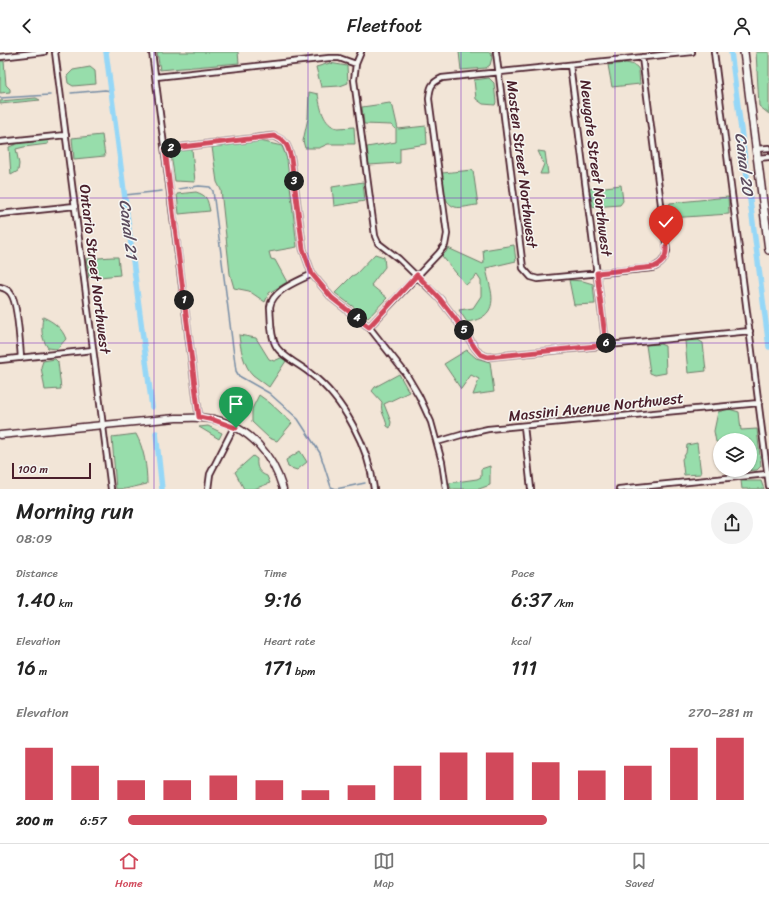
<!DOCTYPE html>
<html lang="en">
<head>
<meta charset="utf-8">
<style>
	body { margin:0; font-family:Sriracha,sans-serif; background:#f2f2f2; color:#222; height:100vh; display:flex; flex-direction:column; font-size:15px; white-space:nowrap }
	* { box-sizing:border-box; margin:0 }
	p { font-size:13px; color:#767676 }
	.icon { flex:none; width:22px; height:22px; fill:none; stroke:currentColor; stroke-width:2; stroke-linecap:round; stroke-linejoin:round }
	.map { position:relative; height:437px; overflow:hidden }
	.drawer { display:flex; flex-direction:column; background:#fff; flex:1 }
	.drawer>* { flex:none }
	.fabs { position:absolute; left:713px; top:381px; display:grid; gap:8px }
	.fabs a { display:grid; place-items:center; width:44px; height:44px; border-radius:50%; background:#fff; box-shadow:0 1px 3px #0004; font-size:20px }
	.scale { position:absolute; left:12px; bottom:10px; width:79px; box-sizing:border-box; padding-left:4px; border:2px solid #4a1f2b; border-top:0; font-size:11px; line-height:14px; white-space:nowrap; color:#4a1f2b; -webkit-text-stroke:3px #f6f6f2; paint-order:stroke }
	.pin { position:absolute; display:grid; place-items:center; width:34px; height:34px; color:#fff; margin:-41px -17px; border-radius:50% 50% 50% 0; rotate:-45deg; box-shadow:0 0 4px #0007 }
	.pin .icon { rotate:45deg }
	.km { position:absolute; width:20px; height:20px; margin:-10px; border-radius:50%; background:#222; color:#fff; font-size:11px; line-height:20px; text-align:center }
	.round { display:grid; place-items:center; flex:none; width:42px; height:42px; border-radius:21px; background:#f2f2f2 }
	.overview { display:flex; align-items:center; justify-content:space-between; height:68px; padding:0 16px }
	h1 { font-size:22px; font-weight:600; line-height:30px }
	.stats { display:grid; grid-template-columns:repeat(3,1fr); gap:6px; height:68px; padding:4px 16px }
	.stats div { display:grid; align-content:center }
	.stats b { font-size:20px; font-weight:600 }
	.stats small { font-size:11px; font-weight:400 }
	.stats p { font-size:11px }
	.chart { height:112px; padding:8px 16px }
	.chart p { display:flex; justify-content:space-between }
	.chart svg { width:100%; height:72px; margin-top:4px; stroke:#d1495b; stroke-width:6 }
	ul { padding:0 16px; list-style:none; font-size:13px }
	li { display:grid; grid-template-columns:64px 48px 1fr; align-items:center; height:30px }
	li i { height:10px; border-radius:5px; background:#d1495b }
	header { display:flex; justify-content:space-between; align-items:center; height:52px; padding:0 16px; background:#fff; font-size:18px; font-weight:600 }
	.dock { display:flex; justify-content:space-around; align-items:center; height:56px; border-top:1px solid #e0e0e0; background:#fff; font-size:11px; color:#767676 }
	.dock a { display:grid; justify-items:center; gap:2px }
	.dock .active { color:#d1495b }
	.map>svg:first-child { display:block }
	.green { fill:#97ddab; stroke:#707e6b }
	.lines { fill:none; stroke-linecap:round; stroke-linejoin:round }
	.stream { stroke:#778da5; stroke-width:1.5 }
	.canal { stroke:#95d7f7; stroke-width:5.5 }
	.minor-casing { stroke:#4a1f2b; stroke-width:8 }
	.tertiary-casing { stroke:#4a1f2b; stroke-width:9 }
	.secondary-casing { stroke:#4a1f2b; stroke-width:10 }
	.minor { stroke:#f6f6f2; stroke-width:4.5 }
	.tertiary { stroke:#f6f6f2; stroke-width:6 }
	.secondary { stroke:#f6f6f2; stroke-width:7 }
	.route-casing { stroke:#fff; stroke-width:8 }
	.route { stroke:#d1495b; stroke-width:5 }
	.grid { fill:none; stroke:#7b2cbf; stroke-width:1; stroke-opacity:0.55 }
	.labels { text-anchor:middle; stroke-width:3; stroke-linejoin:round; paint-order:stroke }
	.street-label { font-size:15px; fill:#4a1f2b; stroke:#f6f6f2 }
	.water-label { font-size:16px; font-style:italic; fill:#5d4d5e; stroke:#f6f6f2 }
</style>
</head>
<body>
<header><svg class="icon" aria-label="back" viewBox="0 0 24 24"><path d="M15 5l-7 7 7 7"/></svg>Fleetfoot<svg class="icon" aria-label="person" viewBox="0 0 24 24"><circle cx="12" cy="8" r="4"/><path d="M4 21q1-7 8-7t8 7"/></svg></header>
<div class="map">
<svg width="769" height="437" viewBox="0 0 769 437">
	<rect width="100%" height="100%" fill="#f2e5d7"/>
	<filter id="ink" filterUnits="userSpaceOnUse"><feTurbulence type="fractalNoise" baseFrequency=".025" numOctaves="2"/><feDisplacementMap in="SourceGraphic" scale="8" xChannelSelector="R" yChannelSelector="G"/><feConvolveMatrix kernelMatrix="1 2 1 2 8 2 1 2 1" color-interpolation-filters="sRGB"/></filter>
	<g filter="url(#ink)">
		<path class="green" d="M 157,0 L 238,0 L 239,11 L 160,18 Z
			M 459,0 L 491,0 L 492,6 L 490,13 L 486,16 L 461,18 Z
			M 756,0 L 769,0 L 769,62 L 759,54 Z
			M 0,9 L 4,9 L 6,33 L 10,37 L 10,40 L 0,41 Z
			M 330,11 L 347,14 L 348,31 L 340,34 L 321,35 L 316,15 Z
			M 626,11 C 642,14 638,17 640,32 L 612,35 L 608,13 Z
			M 90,15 L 95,19 L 96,32 L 73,34 L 68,31 L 67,24 L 73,18 Z
			M 489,26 L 494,31 L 496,50 L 495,53 L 483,52 L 476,47 L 474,28 Z
			M 309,40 L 318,42 C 320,54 323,74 338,76 C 343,76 349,75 354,75 L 355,92 L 328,92 L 319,96 L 305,96 L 303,89 L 308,66 Z
			M 36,46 L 40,48 L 0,52 L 0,49 Z
			M 390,51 L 393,55 L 398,77 L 426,74 L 427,92 L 400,96 L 400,111 L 369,113 L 367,95 L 396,90 L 396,77 L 391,73 L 364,72 L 362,55 Z
			M 102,83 L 105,104 L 74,107 L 72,86 Z
			M 49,87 L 48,92 L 24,95 L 16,97 L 19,112 L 18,119 L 11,123 L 9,95 L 19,91 Z
			M 260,89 L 282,94 L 287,107 L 297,195 L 269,200 L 271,207 L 275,208 L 287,230 L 269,241 L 265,250 L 249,239 L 234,236 L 230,222 L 221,138 L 217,130 L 212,95 Z
			M 187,97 L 192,97 L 195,130 L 175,129 L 171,103 L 175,100 Z
			M 538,99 L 545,100 L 548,122 L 540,122 L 544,112 Z
			M 473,118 L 478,153 C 471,153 461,157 455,155 C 442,151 443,132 442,121 Z
			M 363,130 L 365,149 L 334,154 L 332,135 Z
			M 621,133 L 623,149 L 620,153 L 593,155 L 589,137 Z
			M 196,140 C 208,144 207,147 210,159 L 179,162 L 177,142 Z
			M 728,145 L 729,162 L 670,166 L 666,161 L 670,151 Z
			M 514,193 L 516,209 L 486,216 C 487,223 489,228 490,234 C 496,256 488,267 467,270 L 459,258 L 473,256 L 481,244 L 481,229 L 477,223 L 466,233 L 442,204 L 446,200 L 448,196 L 483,212 L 484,210 L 483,198 Z
			M 375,202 L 384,205 L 385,215 L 371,233 L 387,246 L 368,266 L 335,241 L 352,224 L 356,222 Z
			M 112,205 L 118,205 L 120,223 L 89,226 L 86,207 Z
			M 569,228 L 583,229 L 593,232 L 595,252 L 574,253 Z
			M 43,265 C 54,270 62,276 66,287 L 57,297 L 48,296 C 41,286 41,277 43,265 Z
			M 239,283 L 256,286 L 269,307 L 274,309 L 283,305 L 286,309 L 269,335 C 264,331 258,327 253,323 C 244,315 240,295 239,283 Z
			M 698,288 L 703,291 L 706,319 L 688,321 L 685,289 Z
			M 660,292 L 665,294 L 666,321 L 655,323 L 650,321 L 646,293 Z
			M 467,298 L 476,306 L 490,310 L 494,340 L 473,343 L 479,327 L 471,323 L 461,337 L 444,312 Z
			M 55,307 L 58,310 L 61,337 L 45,338 L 41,315 L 43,309 Z
			M 399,322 L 409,340 L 384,352 L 391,370 L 390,376 L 387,374 C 385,363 380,361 382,350 L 372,339 L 375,335 Z
			M 259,343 L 270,351 L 292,371 L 277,389 L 269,386 L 252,370 L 252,357 Z
			M 729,357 L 739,360 L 741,378 L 757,377 L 761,414 L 757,418 L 740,419 L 740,418 L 750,418 L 750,388 L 720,388 L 720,390 L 716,390 L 714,379 L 718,360 Z
			M 208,374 L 222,381 L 219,387 L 199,375 Z
			M 136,382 C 144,397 147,415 147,432 L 125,437 L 116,437 L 112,385 Z
			M 697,391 L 701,422 L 684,423 L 682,407 L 686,401 L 687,393 Z
			M 300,399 L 307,410 L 297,418 L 288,415 L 286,408 Z
			M 253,404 L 257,407 C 256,416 259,421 267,424 L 270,431 L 254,437 L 244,437 L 235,420 Z
			M 490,414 L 490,433 L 479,437 L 451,437 L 449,431 L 477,427 L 481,425 L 481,417 Z
			M 741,429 L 761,429 L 764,437 L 742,437 Z"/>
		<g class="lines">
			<path class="stream" d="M 71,41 L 105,38 L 111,39
				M 0,46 L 50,43
				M 178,137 L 199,134 L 210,135 L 213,139 L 236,319 L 239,324 L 269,341 L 298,367 L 320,401 L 331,435 L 336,437 L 365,431
				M 125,143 L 162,139"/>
			<path class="canal" d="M 106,0 L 152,355
				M 731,0 L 769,295
				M 156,381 L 162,437"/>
			<defs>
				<path id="minor" d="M 55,0 L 111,437
					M 152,0 L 199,365
					M 361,0 L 356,12 L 354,28 L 375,184 L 378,191 L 399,207 L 440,247 L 463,277 L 475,296 L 480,302 L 488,305 L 750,279
					M 496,0 L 523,216 L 531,225 L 538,227 L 652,216 C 662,212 664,208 667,199 L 642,5
					M 714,0 L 769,434
					M 0,5 L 44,0
					M 570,13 L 606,293
					M 156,25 L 329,6 L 339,6 L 356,12
					M 0,90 L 66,83
					M 165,97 L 273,84 C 286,88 288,94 291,106 L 303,197 L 312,222 L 332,246 L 369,275 L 406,322 L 419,344 L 431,370 L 442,410 L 446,437
					M 756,97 L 769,96
					M 757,106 L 769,105
					M 0,162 L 75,154
					M 312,222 C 299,229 272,238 270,255 C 271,267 270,283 276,294 C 281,304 302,314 311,322 C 344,347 369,396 374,437
					M 0,235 C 4,236 9,238 11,242 C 18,251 20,293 21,306
					M 369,275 L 439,201 L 445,193 L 447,182 L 429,47 C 430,35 431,31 442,26 L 692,0
					M 0,308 L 93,298
					M 524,374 L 531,437
					M 437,390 L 461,383 L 488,377 L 759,351
					M 208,437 L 210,422 L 234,375
					M 619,437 L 767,422"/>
				<path id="tertiary" d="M 0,383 L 176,366 C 188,366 201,365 213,367 C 250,375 273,403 283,437"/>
				<path id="secondary" d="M 744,0 L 769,198"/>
			</defs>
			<use href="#minor" class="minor-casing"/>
			<use href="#tertiary" class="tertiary-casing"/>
			<use href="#secondary" class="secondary-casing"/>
			<use href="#minor" class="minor"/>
			<use href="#tertiary" class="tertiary"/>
			<use href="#secondary" class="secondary"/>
		</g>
	</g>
	<g class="lines" filter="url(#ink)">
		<defs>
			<path id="route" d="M 236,376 L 214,368 L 199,365 L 165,97 L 274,84 C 286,88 288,94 291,106 L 303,197 L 312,222 L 332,246 L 369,275 L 417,223 L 440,247 L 463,277 L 475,296 L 480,302 L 488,305 L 606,293 L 597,221 L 654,215 C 664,211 667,204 666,194"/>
		</defs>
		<use href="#route" class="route-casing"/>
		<use href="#route" class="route"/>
	</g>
	<path class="grid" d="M 154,0 L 154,437M 308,0 L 308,437M 461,0 L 461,437M 615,0 L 615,437M 0,146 L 769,146M 0,291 L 769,291"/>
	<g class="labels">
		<g class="street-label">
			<text transform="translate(522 112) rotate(83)" y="5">Masten Street Northwest</text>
			<text transform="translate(596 116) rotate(83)" y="5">Newgate Street Northwest</text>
			<text transform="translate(95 217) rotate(83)" y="5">Ontario Street Northwest</text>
			<text transform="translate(596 355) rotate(-6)" y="5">Massini Avenue Northwest</text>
		</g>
		<g class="water-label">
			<text transform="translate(745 112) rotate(83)" y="6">Canal 20</text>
			<text transform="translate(129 177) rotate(83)" y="6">Canal 21</text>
		</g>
	</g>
</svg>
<div class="fabs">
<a><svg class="icon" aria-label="layers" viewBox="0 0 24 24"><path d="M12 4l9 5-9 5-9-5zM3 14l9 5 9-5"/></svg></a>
</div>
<div class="scale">100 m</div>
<div class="pin" style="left:236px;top:376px;background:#1e9e55"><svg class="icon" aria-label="arrive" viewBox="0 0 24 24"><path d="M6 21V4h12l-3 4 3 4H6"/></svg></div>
<div class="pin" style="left:666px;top:194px;background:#d93025"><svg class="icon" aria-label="check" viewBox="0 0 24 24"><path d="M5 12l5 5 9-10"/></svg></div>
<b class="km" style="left:184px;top:248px">1</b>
<b class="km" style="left:171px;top:96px">2</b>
<b class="km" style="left:294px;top:129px">3</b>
<b class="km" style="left:357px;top:266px">4</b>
<b class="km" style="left:464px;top:278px">5</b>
<b class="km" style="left:606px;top:291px">6</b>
</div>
<section class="drawer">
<div class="overview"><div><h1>Morning run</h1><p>08:09</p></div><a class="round"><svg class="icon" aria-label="share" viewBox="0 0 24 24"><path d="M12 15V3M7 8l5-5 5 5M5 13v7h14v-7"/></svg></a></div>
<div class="stats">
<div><p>Distance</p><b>1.40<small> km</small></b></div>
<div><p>Time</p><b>9:16</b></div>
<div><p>Pace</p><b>6:37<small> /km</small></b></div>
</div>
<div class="stats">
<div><p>Elevation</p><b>16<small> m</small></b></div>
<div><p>Heart rate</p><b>171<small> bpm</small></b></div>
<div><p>kcal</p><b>111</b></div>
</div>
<div class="chart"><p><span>Elevation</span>270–281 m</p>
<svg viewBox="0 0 160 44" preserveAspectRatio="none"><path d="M5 44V12M15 44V23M25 44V32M35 44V32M45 44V29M55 44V32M65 44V38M75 44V35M85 44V23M95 44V15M105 44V15M115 44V21M125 44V26M135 44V23M145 44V12M155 44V6"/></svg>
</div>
<ul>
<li><b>200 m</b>6:57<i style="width:67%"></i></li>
</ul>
</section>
<nav class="dock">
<a class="active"><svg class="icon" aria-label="home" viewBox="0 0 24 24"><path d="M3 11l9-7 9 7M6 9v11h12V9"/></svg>Home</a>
<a><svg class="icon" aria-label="map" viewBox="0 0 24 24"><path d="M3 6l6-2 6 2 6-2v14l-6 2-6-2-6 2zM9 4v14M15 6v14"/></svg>Map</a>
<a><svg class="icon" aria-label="saved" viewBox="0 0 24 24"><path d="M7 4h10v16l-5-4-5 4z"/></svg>Saved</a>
</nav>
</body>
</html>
